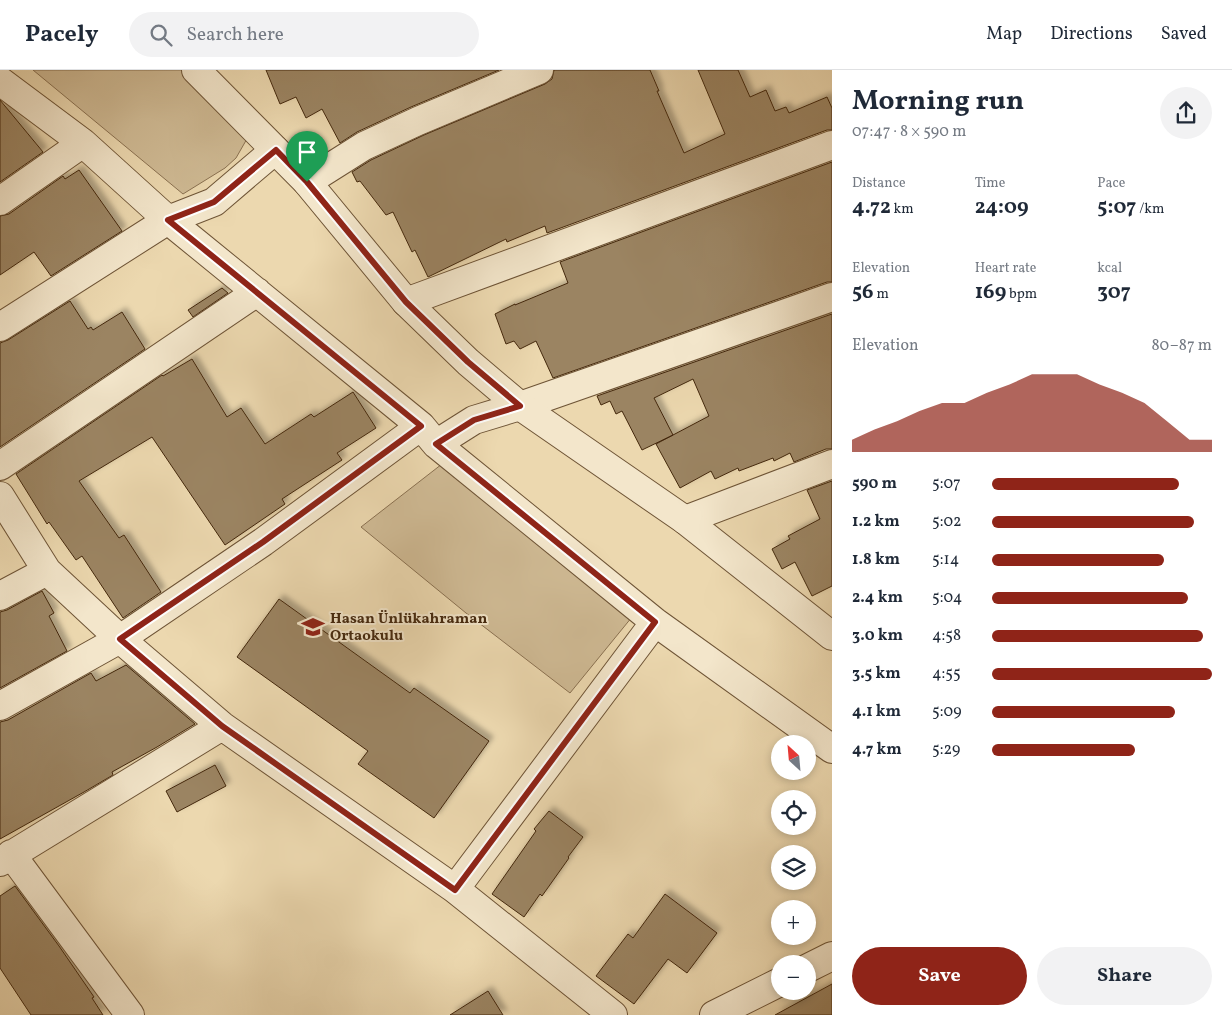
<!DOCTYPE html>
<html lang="en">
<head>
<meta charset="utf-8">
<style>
	body { margin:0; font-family:Vollkorn,serif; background:#f2f2f3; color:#1f2937; height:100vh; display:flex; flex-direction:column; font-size:19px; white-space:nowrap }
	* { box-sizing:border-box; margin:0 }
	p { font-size:16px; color:#747a83 }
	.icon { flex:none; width:28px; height:28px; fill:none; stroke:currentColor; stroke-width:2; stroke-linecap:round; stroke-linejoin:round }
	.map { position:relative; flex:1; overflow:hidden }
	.side { display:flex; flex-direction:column; background:#fff; width:400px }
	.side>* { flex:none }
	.needle { width:32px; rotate:334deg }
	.tools { position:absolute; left:771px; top:665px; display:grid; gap:10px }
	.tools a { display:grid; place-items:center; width:45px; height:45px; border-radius:50%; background:#fff; box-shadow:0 2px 8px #0003; font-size:25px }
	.pin { position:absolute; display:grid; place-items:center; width:42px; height:42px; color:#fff; margin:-51px -21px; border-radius:50% 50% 50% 0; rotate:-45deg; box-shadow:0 0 5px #0007 }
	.pin .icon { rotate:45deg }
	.round { display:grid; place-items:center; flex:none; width:52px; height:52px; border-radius:26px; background:#f2f2f3 }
	.overview { display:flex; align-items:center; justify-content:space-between; height:85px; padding:0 20px }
	h1 { font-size:28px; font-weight:700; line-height:38px }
	.figures { display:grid; grid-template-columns:repeat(3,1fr); gap:8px; height:85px; padding:5px 20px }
	.figures div { display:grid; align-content:center }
	.figures b { font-size:21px; font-weight:700 }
	.figures small { font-size:14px; font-weight:400 }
	.figures p { font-size:14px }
	.chart { height:140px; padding:10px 20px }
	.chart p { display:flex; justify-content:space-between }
	.chart svg { width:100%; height:90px; margin-top:5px; fill:#8f2418; opacity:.7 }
	.action { display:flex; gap:10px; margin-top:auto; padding:10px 20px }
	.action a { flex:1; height:58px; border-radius:30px; background:#8f2418; color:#fff; font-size:20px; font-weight:700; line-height:58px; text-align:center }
	.action a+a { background:#f2f2f3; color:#1f2937 }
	ul { padding:0 20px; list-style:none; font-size:16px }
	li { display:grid; grid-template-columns:80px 60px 1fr; align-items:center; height:38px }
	li i { height:12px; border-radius:6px; background:#8f2418 }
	header { display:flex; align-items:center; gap:30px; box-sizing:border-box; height:70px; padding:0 25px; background:#fff; border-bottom:1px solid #e0e1e3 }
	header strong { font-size:24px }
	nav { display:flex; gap:28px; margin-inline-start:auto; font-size:18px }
	.search { width:350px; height:45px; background:#f2f2f3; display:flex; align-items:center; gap:12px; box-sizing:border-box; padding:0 18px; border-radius:28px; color:#747a83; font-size:19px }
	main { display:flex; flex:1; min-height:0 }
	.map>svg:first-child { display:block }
	.green { fill:#cfba94; stroke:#8a7151 }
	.building { fill:#9b8462; stroke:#44280e; filter:url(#shadow) }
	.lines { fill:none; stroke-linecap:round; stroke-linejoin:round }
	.minor-casing { stroke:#6e5436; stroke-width:30 }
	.tertiary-casing { stroke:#6e5436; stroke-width:30 }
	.minor { stroke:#f3e6cb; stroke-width:28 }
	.tertiary { stroke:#f3e6cb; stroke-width:28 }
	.route-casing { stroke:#fff; stroke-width:10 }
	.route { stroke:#8f2418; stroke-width:6 }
	.labels { text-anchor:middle; stroke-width:4; stroke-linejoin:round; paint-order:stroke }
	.poi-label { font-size:15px; font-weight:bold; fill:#44280e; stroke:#f3e6cb; text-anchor:start }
</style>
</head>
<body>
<header>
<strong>Pacely</strong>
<div class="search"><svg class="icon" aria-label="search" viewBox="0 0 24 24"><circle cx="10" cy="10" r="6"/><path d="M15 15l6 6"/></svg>Search here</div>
<nav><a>Map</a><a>Directions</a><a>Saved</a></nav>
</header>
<main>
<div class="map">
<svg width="832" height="945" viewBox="0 0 832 945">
	<defs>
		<filter id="shadow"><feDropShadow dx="4.5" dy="-4.5" stdDeviation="2.5" flood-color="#0004"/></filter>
	</defs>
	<rect width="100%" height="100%" fill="#ecd8af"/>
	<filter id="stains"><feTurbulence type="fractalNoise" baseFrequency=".004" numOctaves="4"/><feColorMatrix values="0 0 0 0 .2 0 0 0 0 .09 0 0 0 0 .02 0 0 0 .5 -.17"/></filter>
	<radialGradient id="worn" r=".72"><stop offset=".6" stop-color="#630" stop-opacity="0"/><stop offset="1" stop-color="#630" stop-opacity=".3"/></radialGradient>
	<path class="green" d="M 33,0 L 182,0 L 248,67 L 236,88 L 225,98 L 183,124 Z
		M 442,394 L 632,547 L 570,623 L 466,543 L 361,457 Z"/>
	<path class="building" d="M 266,0 L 499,0 L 411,37 L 357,62 L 340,73 L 322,39 L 306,48 L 296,27 L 280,34 Z
		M 554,0 L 650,0 L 659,21 L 657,21 L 684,83 L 725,64 L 698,0 L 738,0 L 750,27 L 766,20 L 775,41 L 786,37 L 789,43 L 827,27 L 832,38 L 832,60 L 827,60 L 547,163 L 545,156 L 507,172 L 506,169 L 428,207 L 415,180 L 412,182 L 393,142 L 386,145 L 360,111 L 357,112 L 352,102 L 371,90 L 424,65 L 545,14 L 552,9 Z
		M 0,30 L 43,82 L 0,112 Z
		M 832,92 L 832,212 L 827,212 L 553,308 L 536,271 L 520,279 L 514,271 L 506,274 L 495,244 L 515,234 L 515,235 L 568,213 L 560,192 Z
		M 79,100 L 122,161 L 51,206 L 34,182 L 0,205 L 0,146 L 9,144 L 63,106 L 65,109 Z
		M 222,218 L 228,223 L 193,247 L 188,240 Z
		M 70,231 L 88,259 L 91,257 L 93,260 L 122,242 L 145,279 L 0,377 L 0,273 L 8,270 Z
		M 832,244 L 832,379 L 826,379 L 794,392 L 790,383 L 774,391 L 773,388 L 739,401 L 738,398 L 715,409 L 711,401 L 680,418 L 656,374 L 709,346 L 693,309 L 654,328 L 673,365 L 642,380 L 622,341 L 616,344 L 610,331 L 601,335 L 597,326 Z
		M 192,289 L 227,347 L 241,338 L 265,374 L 311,344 L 314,347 L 353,322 L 376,358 L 337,383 L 342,390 L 282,429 L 285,434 L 225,475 L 152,367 L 79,411 L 119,468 L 124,465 L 161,522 L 123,548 L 82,486 L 76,490 L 49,452 L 47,454 L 16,404 L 162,305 L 163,306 Z
		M 832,411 L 832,516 L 812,526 L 795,492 L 782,499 L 772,479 L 790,469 L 788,466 L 820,449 L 807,420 Z
		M 42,521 L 54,543 L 49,546 L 67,581 L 0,618 L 0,542 L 7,540 Z
		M 279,529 L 410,623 L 414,618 L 489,671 L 434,748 L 358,694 L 368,681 L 237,587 Z
		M 126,595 L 195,654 L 157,677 L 112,702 L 113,705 L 84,722 L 0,769 L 0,652 L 8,650 L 91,603 L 96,611 Z
		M 215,695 L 226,716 L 177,742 L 166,721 Z
		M 549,741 L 583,767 L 568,787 L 569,788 L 542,826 L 540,824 L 524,847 L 492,824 L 536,761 L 534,759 Z
		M 15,816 L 59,876 L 94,927 L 92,928 L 103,945 L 31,945 L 0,898 L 0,826 Z
		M 665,824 L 717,863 L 687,903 L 668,889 L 634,934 L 596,906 L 628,864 L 633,868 Z
		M 832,914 L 832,945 L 775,945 Z
		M 488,921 L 503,945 L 450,945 Z"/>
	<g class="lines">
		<defs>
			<path id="minor" d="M 0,11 L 83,73 L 168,150 L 421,356 L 436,374 L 655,552 L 832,679
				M 307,112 L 364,76 L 418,51 L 539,0
				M 0,131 L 83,73
				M 406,232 L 832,75
				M 0,257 L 168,150 L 214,132 L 275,80
				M 436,374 L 474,350 L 520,336 L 832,227
				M 0,396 L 257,222
				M 0,426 L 47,501 L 120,569 L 222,656 L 455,819 L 613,945
				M 685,450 L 832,394
				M 0,526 L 47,501
				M 0,636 L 120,569 L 263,472 L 421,356
				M 11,784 L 130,945
				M 0,792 L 222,656
				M 455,819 L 655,552
				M 808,898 L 832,886
				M 714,945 L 780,912"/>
			<path id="tertiary" d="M 196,0 L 307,112 L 406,232 L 468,292 L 520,336 L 685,450 L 832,566"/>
		</defs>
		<use href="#minor" class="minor-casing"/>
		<use href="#tertiary" class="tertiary-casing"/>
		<use href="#minor" class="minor"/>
		<use href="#tertiary" class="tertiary"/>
	</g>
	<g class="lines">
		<defs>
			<path id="route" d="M 276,80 L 307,112 L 406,232 L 468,292 L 520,336 L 474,350 L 436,374 L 655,552 L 455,820 L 222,656 L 120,569 L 263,472 L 421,356 L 168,150 L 214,132 Z"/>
		</defs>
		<use href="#route" class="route-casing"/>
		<use href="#route" class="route"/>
	</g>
	<defs>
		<symbol id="school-bare" viewBox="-9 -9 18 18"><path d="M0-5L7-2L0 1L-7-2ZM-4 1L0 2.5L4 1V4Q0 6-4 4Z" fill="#8f2418" stroke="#f3e6cb" stroke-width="2.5" paint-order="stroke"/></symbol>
	</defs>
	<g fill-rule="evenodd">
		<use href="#school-bare" x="297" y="541" width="32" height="32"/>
	</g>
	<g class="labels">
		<g class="poi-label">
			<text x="330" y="553">Hasan Ünlükahraman<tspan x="330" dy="17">Ortaokulu</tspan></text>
		</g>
	</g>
	<rect width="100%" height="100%" filter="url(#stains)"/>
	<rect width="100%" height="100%" fill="url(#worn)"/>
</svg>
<div class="tools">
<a><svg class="needle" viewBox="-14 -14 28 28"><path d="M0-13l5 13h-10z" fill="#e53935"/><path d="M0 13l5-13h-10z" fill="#747a83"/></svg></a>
<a><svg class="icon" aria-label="locate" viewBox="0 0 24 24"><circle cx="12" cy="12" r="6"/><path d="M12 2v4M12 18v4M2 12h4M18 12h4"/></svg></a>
<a><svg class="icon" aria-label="layers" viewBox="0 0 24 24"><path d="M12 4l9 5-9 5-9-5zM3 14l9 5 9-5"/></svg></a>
<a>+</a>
<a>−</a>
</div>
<div class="pin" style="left:307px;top:112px;background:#1e9e55"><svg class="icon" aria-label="arrive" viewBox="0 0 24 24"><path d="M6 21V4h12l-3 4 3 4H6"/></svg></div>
</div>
<section class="side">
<div class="overview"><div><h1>Morning run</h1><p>07:47 · 8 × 590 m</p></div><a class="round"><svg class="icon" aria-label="share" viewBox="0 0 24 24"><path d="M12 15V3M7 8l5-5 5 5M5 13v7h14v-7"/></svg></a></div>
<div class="figures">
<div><p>Distance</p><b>4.72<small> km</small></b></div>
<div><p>Time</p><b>24:09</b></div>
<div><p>Pace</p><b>5:07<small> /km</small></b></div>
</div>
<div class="figures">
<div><p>Elevation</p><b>56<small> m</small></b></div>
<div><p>Heart rate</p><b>169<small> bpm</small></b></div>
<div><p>kcal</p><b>307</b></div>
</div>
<div class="chart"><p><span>Elevation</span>80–87 m</p>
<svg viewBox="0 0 160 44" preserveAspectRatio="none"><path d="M0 44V38L10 33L20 29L30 24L40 20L50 20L60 15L70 11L80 6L90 6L100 6L110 11L120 15L130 20L140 29L150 38L160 38V44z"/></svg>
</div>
<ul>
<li><b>590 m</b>5:07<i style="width:85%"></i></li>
<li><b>1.2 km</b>5:02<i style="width:92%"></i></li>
<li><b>1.8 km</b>5:14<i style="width:78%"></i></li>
<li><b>2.4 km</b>5:04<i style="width:89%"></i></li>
<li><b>3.0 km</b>4:58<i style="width:96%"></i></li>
<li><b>3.5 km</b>4:55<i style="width:100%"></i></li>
<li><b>4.1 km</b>5:09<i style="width:83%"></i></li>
<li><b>4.7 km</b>5:29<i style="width:65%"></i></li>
</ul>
<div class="action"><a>Save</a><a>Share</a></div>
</section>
</main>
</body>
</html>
